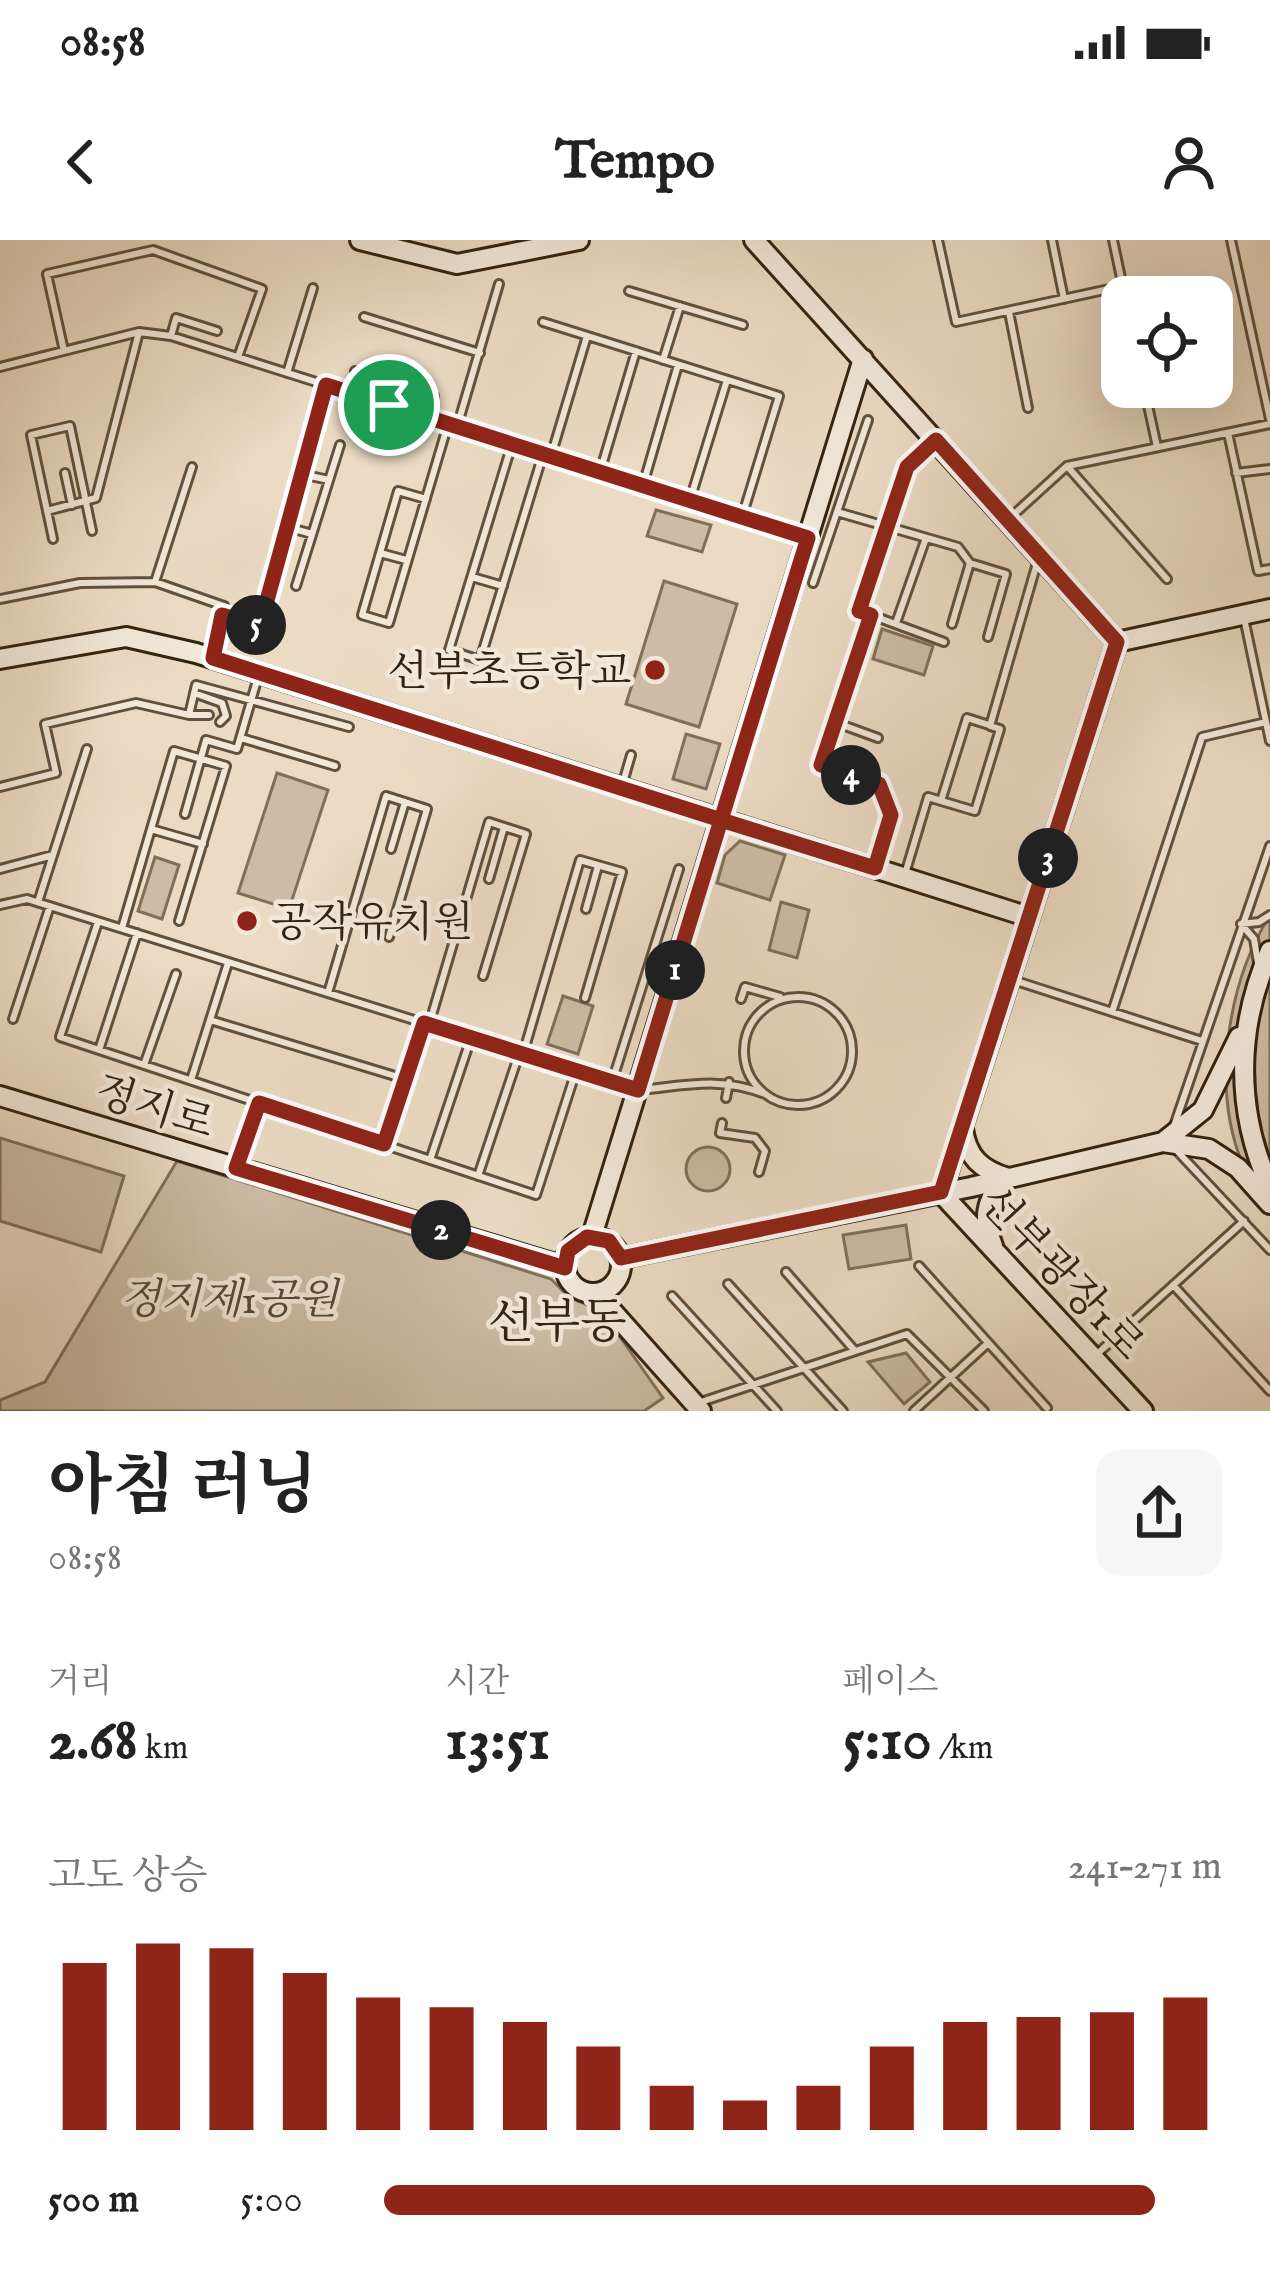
<!DOCTYPE html>
<html lang="ko">
<head>
<meta charset="utf-8">
<style>
	body { margin:0; font-family:"IM FELL English","Noto Serif KR",serif; background:#f6f6f6; color:#222; height:100vh; display:flex; flex-direction:column; font-size:45px; white-space:nowrap }
	* { box-sizing:border-box; margin:0 }
	p { font-size:39px; color:#767676 }
	.icon { flex:none; width:66px; height:66px; fill:none; stroke:currentColor; stroke-width:2; stroke-linecap:round; stroke-linejoin:round }
	.map { position:relative; height:1171px; overflow:hidden }
	.side { display:flex; flex-direction:column; background:#fff; flex:1 }
	.side>* { flex:none }
	.fabs { position:absolute; left:1101px; top:36px; display:grid; gap:24px }
	.fabs a { display:grid; place-items:center; width:132px; height:132px; border-radius:24px; background:#fff; box-shadow:0 12px 48px #0002; font-size:60px }
	.pin { position:absolute; display:grid; place-items:center; width:102px; height:102px; color:#fff; margin:-51px; border:6px solid #fff; border-radius:50%; box-shadow:0 3px 12px #0007 }
	.km { position:absolute; width:60px; height:60px; margin:-30px; border-radius:50%; background:#222; color:#fff; font-size:33px; line-height:60px; text-align:center }
	.round { display:grid; place-items:center; flex:none; width:126px; height:126px; border-radius:24px; background:#f6f6f6 }
	.summary { display:flex; align-items:center; justify-content:space-between; height:204px; padding:0 48px }
	h1 { font-size:66px; font-weight:700; line-height:90px }
	.metrics { display:grid; grid-template-columns:repeat(3,1fr); gap:18px; height:204px; padding:12px 48px }
	.metrics div { display:grid; align-content:center }
	.metrics b { font-size:60px; font-weight:700 }
	.metrics small { font-size:33px; font-weight:400 }
	.metrics p { font-size:33px }
	.chart { height:336px; padding:24px 48px }
	.chart p { display:flex; justify-content:space-between }
	.chart svg { width:100%; height:216px; margin-top:12px; stroke:#8f2418; stroke-width:6 }
	ul { padding:0 48px; list-style:none; font-size:39px }
	li { display:grid; grid-template-columns:192px 144px 1fr; align-items:center; height:90px }
	li i { height:30px; border-radius:15px; background:#8f2418 }
	.status { display:flex; justify-content:space-between; align-items:center; height:84px; padding:0 60px; background:#fff; direction:ltr }
	.status svg { height:33px; fill:currentColor }
	header { display:flex; justify-content:space-between; align-items:center; height:156px; padding:0 48px; background:#fff; font-size:54px; font-weight:700 }
	.map>svg:first-child { display:block }
	.green { fill:#ccbca5; stroke:#80705a; stroke-width:3 }
	.lines { fill:none; stroke-linecap:round; stroke-linejoin:round }
	.lane-casing { stroke:#61513c; stroke-width:12 }
	.secondary-casing { stroke:#33230e; stroke-width:24 }
	.lane { stroke:#f2e8d9; stroke-width:6 }
	.secondary { stroke:#f2e8d9; stroke-width:18 }
	.route-casing { stroke:#fff; stroke-width:24 }
	.route { stroke:#8f2418; stroke-width:15 }
	.poi-dot { fill:#8f2418; stroke:#f2e8d9; stroke-width:4.5 }
	.labels { text-anchor:middle; stroke-width:9; stroke-linejoin:round; paint-order:stroke }
	.poi-label { font-size:42px; fill:#33230e; stroke:#f2e8d9; text-anchor:end }
	.street-label { font-size:42px; fill:#33230e; stroke:#f2e8d9 }
	.park-label { font-size:42px; font-style:italic; fill:#594934; stroke:#f2e8d9 }
	.quarter-label { font-size:48px; fill:#33230e; stroke:#f2e8d9 }
</style>
</head>
<body>
<div class="status"><b>08:58</b><svg viewBox="0 0 49 12"><path d="M0 12V9h3v3zM5 12V6h3v6zM10 12V3h3v9zM15 12V0h3v12zM26 1h20v11H26zM47 4h2v5h-2z"/></svg></div>
<header><svg class="icon" aria-label="back" viewBox="0 0 24 24"><path d="M15 5l-7 7 7 7"/></svg>Tempo<svg class="icon" aria-label="person" viewBox="0 0 24 24"><circle cx="12" cy="8" r="4"/><path d="M4 21q1-7 8-7t8 7"/></svg></header>
<div class="map">
<svg width="1270" height="1171" viewBox="0 0 1270 1171">
	<rect width="100%" height="100%" fill="#ebdbc4"/>
	<filter id="stains"><feTurbulence type="fractalNoise" baseFrequency=".00167" numOctaves="4"/><feColorMatrix values="0 0 0 0 .2 0 0 0 0 .09 0 0 0 0 .02 0 0 0 .5 -.17"/></filter>
	<radialGradient id="worn" r=".72"><stop offset=".6" stop-color="#630" stop-opacity="0"/><stop offset="1" stop-color="#630" stop-opacity=".3"/></radialGradient>
	<path class="green" d="M 656,270 L 711,285 L 702,312 L 647,296 Z
		M 664,341 L 737,364 L 699,487 L 626,464 Z
		M 882,389 L 933,406 L 924,435 L 873,419 Z
		M 686,494 L 720,504 L 706,549 L 673,539 Z
		M 277,533 L 328,550 L 289,669 L 238,653 Z
		M 740,601 L 785,615 L 770,660 L 717,643 L 725,615 Z
		M 155,617 L 179,625 L 162,679 L 138,671 Z
		M 781,662 L 809,670 L 797,718 L 769,710 Z
		M 1270,675 L 1270,974 C 1261,958 1250,942 1243,925 C 1211,849 1227,744 1270,675 Z
		M 563,756 L 593,766 L 578,814 L 547,804 Z
		M 0,898 L 124,936 L 101,1012 L 0,981 Z
		M686 929a22 22 0 1 1 44 0a22 22 0 1 1-44 0Z
		M 177,921 L 551,1039 L 570,1058 L 601,1070 L 663,1158 L 644,1171 L 0,1171 L 0,1160 L 45,1142 Z
		M 906,985 L 911,1019 L 849,1029 L 843,995 Z
		M 906,1113 L 930,1142 L 904,1164 L 868,1122 Z"/>
	<g class="lines">
		<defs>
			<path id="lane" d="M 938,0 L 956,82 L 1123,46
				M 1052,0 L 1064,59
				M 1113,0 L 1125,57
				M 1231,0 L 1270,179
				M 629,51 L 743,85
				M 1009,72 L 1028,168
				M 364,77 L 480,113
				M 543,82 L 779,156 L 742,277
				M 171,96 L 176,78 L 217,91
				M 64,111 L 47,34 L 153,10 L 262,49 L 238,117
				M 663,120 L 680,66
				M 0,127 L 139,92 L 171,96 L 805,297
				M 355,131 L 434,156
				M 287,133 L 313,48
				M 1144,147 L 1157,207
				M 457,187 L 499,44
				M 1228,193 L 1258,331 L 1270,329
				M 512,204 L 449,410 L 480,420 L 543,214
				M 551,216 L 587,96
				M 1067,226 L 1167,339
				M 600,232 L 636,111
				M 65,233 L 72,265
				M 1236,233 L 1270,229
				M 301,234 L 329,240
				M 643,245 L 678,125
				M 426,259 L 398,251 L 362,375 L 389,383 L 448,184
				M 690,260 L 727,140
				M 47,271 L 96,258 L 139,92
				M 837,272 L 958,307 L 970,323
				M 1011,277 L 1067,226 L 1270,184
				M 287,287 L 312,294
				M 53,299 L 31,195 L 70,186 L 92,291
				M 380,313 L 406,320
				M 472,337 L 503,346
				M 155,342 L 192,227
				M 813,343 L 868,180
				M 296,346 L 340,205
				M 0,359 L 80,343 L 155,342 L 224,366 L 214,415
				M 222,375 L 260,386 L 326,145
				M 871,375 L 944,402
				M 1244,378 L 1270,501
				M 896,383 L 926,298
				M 952,384 L 970,323 L 1006,334 L 988,397
				M 194,453 L 222,463 L 226,476 L 220,482
				M 189,475 L 209,475
				M 837,483 L 878,498
				M 241,498 L 335,526
				M 622,546 L 631,515
				M 0,547 L 56,533 L 45,484 L 136,463 L 189,475 L 196,445 L 349,487
				M 941,561 L 967,478 L 989,485
				M 185,574 L 206,500 L 237,509 L 258,437
				M 391,609 L 405,562
				M 876,625 L 891,575 L 879,545 L 821,525 L 871,375 L 859,371 L 907,227 L 932,203
				M 0,629 L 53,615
				M 905,634 L 928,557 L 975,571 L 1000,489 L 990,486 L 1037,323
				M 489,639 L 504,587
				M 38,662 L 87,509
				M 0,665 L 27,659 L 638,850 C 684,846 720,836 765,854
				M 586,669 L 598,626
				M 179,681 L 226,526 L 174,511 L 151,589 L 203,604
				M 98,682 L 60,797 L 536,955 L 576,831
				M 1241,684 L 1254,699 L 1258,723
				M 1241,684 L 1259,682 L 1270,675
				M 122,688 L 151,589
				M 1013,740 L 1202,801
				M 328,753 L 386,556 L 427,569 L 389,697
				M744 811a54 54 0 1 1 108 0a54 54 0 1 1-108 0Z
				M 741,759 L 745,747 L 780,757
				M 1112,772 L 1202,497 L 1266,482
				M 13,779 L 50,666
				M 210,780 L 405,839
				M 429,785 L 489,582 L 526,594 L 483,736
				M 99,810 L 137,693
				M 523,814 L 580,620 L 622,632 L 585,758
				M 144,825 L 176,734
				M 191,840 L 228,723
				M 612,842 L 679,629
				M 726,858 L 729,842
				M 722,883 L 720,893 L 755,898 L 765,911 L 759,932
				M 1174,886 L 1270,606
				M 384,904 L 424,783
				M 1178,912 L 1270,1010
				M 430,920 L 471,798
				M 237,924 L 258,863
				M 478,936 L 519,814
				M 919,1026 L 1047,1168
				M 786,1032 L 855,1111
				M 728,1044 L 843,1171
				M 1173,1045 L 1270,1151
				M 672,1056 L 777,1171
				M 1096,1115 L 1244,981
				M 698,1163 L 907,1094 L 984,1171
				M 914,1171 L 988,1103"/>
			<path id="secondary" d="M 360,0 L 457,24 L 579,0
				M 754,0 L 1117,402
				M 0,419 L 126,397 L 196,413 L 1029,677
				M 1270,711 C 1236,788 1235,870 1270,947
				M 0,856 L 565,1027
				M 963,889 C 967,917 981,930 1008,938
				M 1163,902 L 1203,870 L 1239,797
				M 941,953 L 1117,402 L 1270,369
				M 941,953 L 1143,1171
				M 592,996 L 863,119
				M565 1025a28 28 0 1 1 56 0a28 28 0 1 1-56 0Z
				M 993,1006 C 983,980 984,960 1006,940
				M 621,1018 L 971,947 L 1163,902 L 1209,909 L 1238,928 L 1270,964
				M 596,1053 L 701,1171"/>
		</defs>
		<use href="#lane" class="lane-casing"/>
		<use href="#secondary" class="secondary-casing"/>
		<use href="#lane" class="lane"/>
		<use href="#secondary" class="secondary"/>
	</g>
	<g class="lines">
		<defs>
			<path id="route" d="M 389,165 L 808,298 L 801,320 L 721,580 C 693,670 665,760 638,850 L 424,783 L 384,904 L 259,863 L 236,928 L 565,1028 L 568,1011 L 587,997 L 609,1001 L 621,1018 L 941,952 L 1117,402 L 936,200 L 907,227 L 859,371 L 871,375 L 821,525 L 879,544 L 891,575 L 875,628 L 721,580 L 213,418 L 222,375 L 260,386 L 326,145 L 389,165"/>
		</defs>
		<use href="#route" class="route-casing"/>
		<use href="#route" class="route"/>
	</g>
	<g class="poi-dot">
		<circle cx="655" cy="430" r="12"/>
		<circle cx="247" cy="681" r="12"/>
	</g>
	<g class="labels">
		<g class="poi-label">
			<text x="631" y="445">선부초등학교</text>
			<text x="271" y="696" text-anchor="start">공작유치원</text>
		</g>
		<g class="street-label">
			<text transform="translate(155 866) rotate(17)" y="15">정지로</text>
			<text transform="translate(1063 1032) rotate(47)" y="15">선부광장1로</text>
		</g>
		<g class="park-label">
			<text x="229" y="1073">정지제1공원</text>
		</g>
		<g class="quarter-label">
			<text x="557" y="1097">선부동</text>
		</g>
	</g>
	<rect width="100%" height="100%" filter="url(#stains)"/>
	<rect width="100%" height="100%" fill="url(#worn)"/>
</svg>
<div class="fabs">
<a><svg class="icon" aria-label="locate" viewBox="0 0 24 24"><circle cx="12" cy="12" r="6"/><path d="M12 2v4M12 18v4M2 12h4M18 12h4"/></svg></a>
</div>
<div class="pin" style="left:389px;top:165px;background:#1e9e55"><svg class="icon" aria-label="arrive" viewBox="0 0 24 24"><path d="M6 21V4h12l-3 4 3 4H6"/></svg></div>
<b class="km" style="left:675px;top:730px">1</b>
<b class="km" style="left:441px;top:990px">2</b>
<b class="km" style="left:1048px;top:618px">3</b>
<b class="km" style="left:851px;top:535px">4</b>
<b class="km" style="left:256px;top:385px">5</b>
</div>
<section class="side">
<div class="summary"><div><h1>아침 러닝</h1><p>08:58</p></div><a class="round"><svg class="icon" aria-label="share" viewBox="0 0 24 24"><path d="M12 15V3M7 8l5-5 5 5M5 13v7h14v-7"/></svg></a></div>
<div class="metrics">
<div><p>거리</p><b>2.68<small> km</small></b></div>
<div><p>시간</p><b>13:51</b></div>
<div><p>페이스</p><b>5:10<small> /km</small></b></div>
</div>
<div class="chart"><p><span>고도 상승</span>241–271 m</p>
<svg viewBox="0 0 160 44" preserveAspectRatio="none"><path d="M5 44V10M15 44V6M25 44V7M35 44V12M45 44V17M55 44V19M65 44V22M75 44V27M85 44V35M95 44V38M105 44V35M115 44V27M125 44V22M135 44V21M145 44V20M155 44V17"/></svg>
</div>
<ul>
<li><b>500 m</b>5:00<i style="width:92%"></i></li>
</ul>
</section>
</body>
</html>
